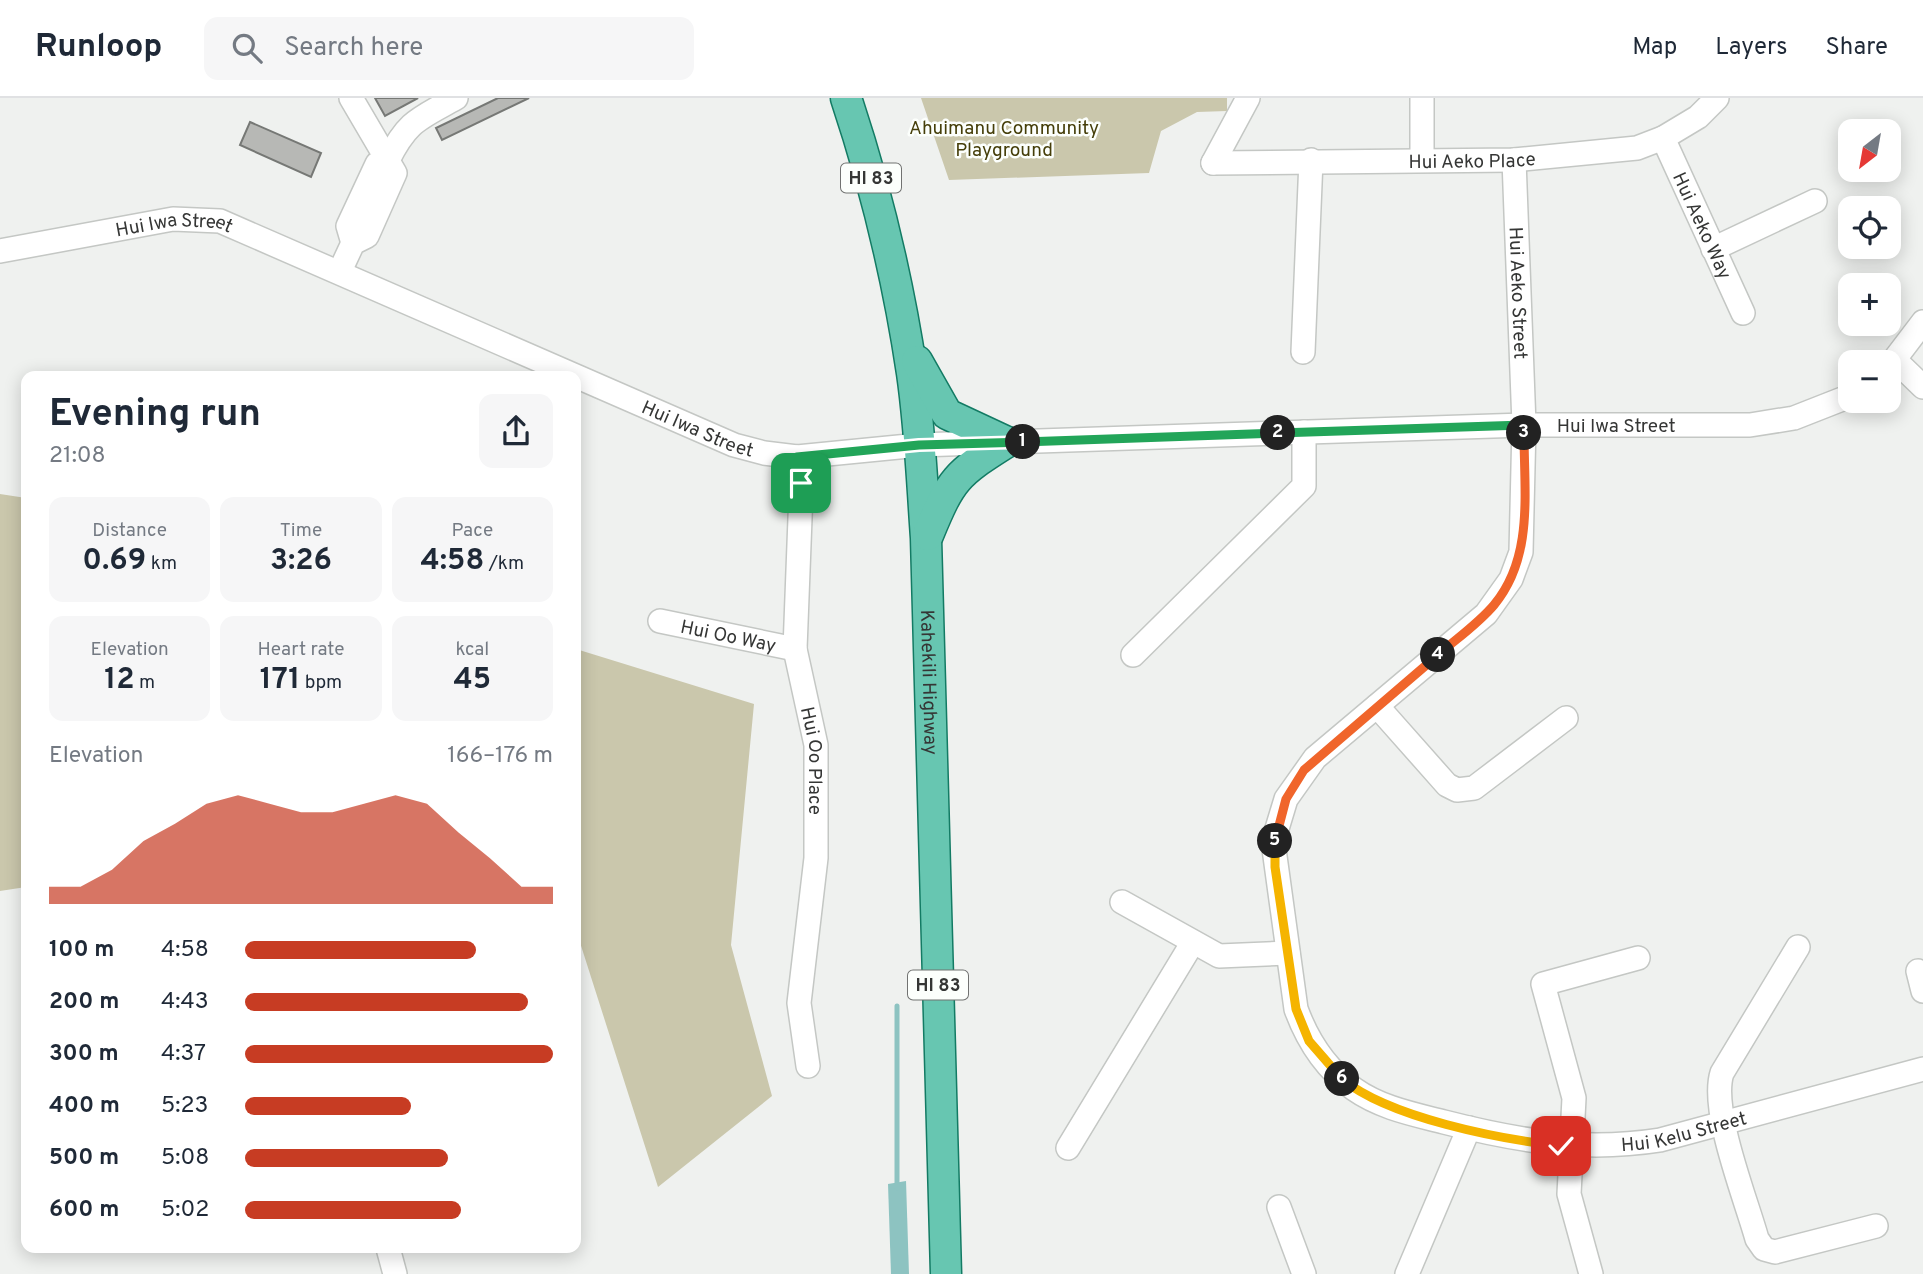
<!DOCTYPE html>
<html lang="en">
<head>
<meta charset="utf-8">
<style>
	body { margin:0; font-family:Overpass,sans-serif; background:#f6f6f7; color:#1f2937; height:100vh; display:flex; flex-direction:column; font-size:26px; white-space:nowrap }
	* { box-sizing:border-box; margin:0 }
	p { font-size:23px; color:#747a83 }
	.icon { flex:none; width:38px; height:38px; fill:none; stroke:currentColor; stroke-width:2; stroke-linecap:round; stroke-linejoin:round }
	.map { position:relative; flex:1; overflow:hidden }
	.details { position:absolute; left:21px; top:273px; width:560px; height:882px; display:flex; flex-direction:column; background:#fff; border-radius:14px; box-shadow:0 4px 18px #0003 }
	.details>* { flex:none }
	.needle { width:46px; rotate:211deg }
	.controls { position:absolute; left:1838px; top:21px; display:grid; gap:14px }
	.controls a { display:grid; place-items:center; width:63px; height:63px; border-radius:14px; background:#fff; box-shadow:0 4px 18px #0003; font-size:35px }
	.pin { position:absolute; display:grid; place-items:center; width:60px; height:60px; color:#fff; margin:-30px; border-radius:14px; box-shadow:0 4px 10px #0006 }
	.km { position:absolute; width:35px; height:35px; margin:-18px; border-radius:50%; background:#222; color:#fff; font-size:19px; line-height:35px; text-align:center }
	.round { display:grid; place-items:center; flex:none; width:74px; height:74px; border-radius:14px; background:#f6f6f7 }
	.headline { display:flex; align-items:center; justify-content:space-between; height:119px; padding:0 28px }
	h1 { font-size:38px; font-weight:700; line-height:52px }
	.stats { display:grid; grid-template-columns:repeat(3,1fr); gap:10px; height:119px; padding:7px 28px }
	.stats div { display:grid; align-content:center; border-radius:14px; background:#f6f6f7; text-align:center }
	.stats b { font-size:30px; font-weight:700 }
	.stats small { font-size:19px; font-weight:400 }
	.stats p { font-size:19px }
	.chart { height:196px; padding:14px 28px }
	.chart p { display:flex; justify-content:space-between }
	.chart svg { width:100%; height:126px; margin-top:7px; fill:#c73c23; opacity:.7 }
	ul { padding:0 28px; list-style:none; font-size:23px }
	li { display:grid; grid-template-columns:112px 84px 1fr; align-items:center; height:52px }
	li i { height:18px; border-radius:9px; background:#c73c23 }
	header { display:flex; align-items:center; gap:42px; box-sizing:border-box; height:98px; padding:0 35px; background:#fff; border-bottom:2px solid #e0e1e3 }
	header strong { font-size:33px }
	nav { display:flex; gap:38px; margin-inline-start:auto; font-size:24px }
	.search { width:490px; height:63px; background:#f6f6f7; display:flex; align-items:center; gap:18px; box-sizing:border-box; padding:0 24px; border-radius:14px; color:#747a83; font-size:26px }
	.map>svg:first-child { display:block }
	.green { fill:#cac7ac }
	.water { fill:#8dc3c1 }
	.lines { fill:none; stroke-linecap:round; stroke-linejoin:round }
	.stream { stroke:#8dc3c1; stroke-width:5 }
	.building { fill:#b7b8b5; stroke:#767875; stroke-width:2 }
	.minor-casing { stroke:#c4c7c4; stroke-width:26 }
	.major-casing { stroke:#137b64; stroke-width:33 }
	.minor { stroke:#fff; stroke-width:23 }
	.major { stroke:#67c6b1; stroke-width:30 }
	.split-1-casing { stroke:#fff; stroke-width:14 }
	.split-2-casing { stroke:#fff; stroke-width:14 }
	.split-3-casing { stroke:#fff; stroke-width:14 }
	.split-4-casing { stroke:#fff; stroke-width:14 }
	.split-5-casing { stroke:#fff; stroke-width:14 }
	.split-6-casing { stroke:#fff; stroke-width:14 }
	.split-7-casing { stroke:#fff; stroke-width:14 }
	.split-1 { stroke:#22a559; stroke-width:9 }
	.split-2 { stroke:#22a559; stroke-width:9 }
	.split-3 { stroke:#22a559; stroke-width:9 }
	.split-4 { stroke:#f0652b; stroke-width:9 }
	.split-5 { stroke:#f0652b; stroke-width:9 }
	.split-6 { stroke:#f5b400; stroke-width:9 }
	.split-7 { stroke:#f5b400; stroke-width:9 }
	.labels { text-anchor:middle; stroke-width:5; stroke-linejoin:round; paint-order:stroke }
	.shield { fill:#fcfffc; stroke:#717271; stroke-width:2 }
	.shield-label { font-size:18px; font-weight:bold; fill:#353635 }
	.park-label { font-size:19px; fill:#453e09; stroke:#fcfffc }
	.street-label { font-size:19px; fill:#353635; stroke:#fcfffc }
</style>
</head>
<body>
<header>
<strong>Runloop</strong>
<div class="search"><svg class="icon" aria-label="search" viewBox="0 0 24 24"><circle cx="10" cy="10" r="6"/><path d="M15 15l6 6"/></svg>Search here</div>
<nav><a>Map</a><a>Layers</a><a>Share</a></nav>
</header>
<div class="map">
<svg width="1923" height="1176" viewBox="0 0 1923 1176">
	<rect width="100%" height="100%" fill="#eff1ef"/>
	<path class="green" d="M 921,0 L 1227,0 L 1227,13 L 1197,14 L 1161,33 L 1149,75 L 949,82 Z
		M 0,396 L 26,400 L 26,789 L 0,793 Z
		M 576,551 L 754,606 L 731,847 L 772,998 L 658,1089 L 576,832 Z"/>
	<path class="water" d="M 906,1083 L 909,1176 L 891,1176 L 888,1086 Z"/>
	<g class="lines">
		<path class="stream" d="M 897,908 L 897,1090"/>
	</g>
	<path class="building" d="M 375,0 L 418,0 L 385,18 Z
		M 498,0 L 529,0 L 442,42 L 436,30 Z
		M 250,24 L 321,55 L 311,79 L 240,47 Z"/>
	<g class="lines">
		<defs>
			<g id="minor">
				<path d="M 1422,0 L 1422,62"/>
				<path id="s1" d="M 1663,40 L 1743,215"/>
				<path id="s2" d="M 1514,62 L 1524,327 L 1521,454 L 1511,481 L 1486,516 L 1315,660 L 1286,701 L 1276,734 L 1274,751 L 1296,911 C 1308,944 1326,971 1354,991 C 1381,1010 1413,1016 1444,1024 C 1518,1043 1584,1054 1660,1042 L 1923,971"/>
				<path id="s3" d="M 1213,65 L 1514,62 L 1637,50 L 1663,40 L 1698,19 L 1717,0"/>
				<path d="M 1213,65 L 1248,0"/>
				<path d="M 353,145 L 348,128 L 377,66 L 388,62 C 408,22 419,21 456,0"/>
				<path d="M 1713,151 L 1815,103"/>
				<path id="s4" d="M 0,153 L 173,121 L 220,123 L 734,347 L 764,355 L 797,359 L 919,347 L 1007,344 L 1524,327 L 1750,327 L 1794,320 L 1850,298"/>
				<path d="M 340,173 L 353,145 L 367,138 L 395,75 L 351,0"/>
				<path d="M 1303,254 L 1311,62"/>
				<path d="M 1895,262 L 1923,289"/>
				<path d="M 1888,270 L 1923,224"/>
				<path id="s5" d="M 797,359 L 801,394 L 795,551 L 816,647 L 816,760 L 799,905 L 808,968"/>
				<path id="s6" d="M 660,523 L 795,551"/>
				<path d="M 1133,557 L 1304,388 L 1304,334"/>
				<path d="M 1377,608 L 1447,687 L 1457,692 L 1474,690 L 1566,620"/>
				<path d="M 1122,804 L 1219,858 L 1288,855"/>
				<path d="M 1798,849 L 1722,975 C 1710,1012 1746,1101 1757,1141 L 1764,1151 L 1775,1154 L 1876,1128"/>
				<path d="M 1918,873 L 1923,893"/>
				<path d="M 1068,1050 L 1193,844"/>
				<path d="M 1279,1109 L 1304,1176"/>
				<path d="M 388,1150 L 395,1176"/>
				<path d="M 1407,1176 L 1469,1030"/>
				<path d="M 1591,1176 L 1569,1096 L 1574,1000 L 1543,886 L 1638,860"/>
			</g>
			<g id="major">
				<path id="s7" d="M 846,0 C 876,90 898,181 912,275 C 920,330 922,385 926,440 L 946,1176"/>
				<path d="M 917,263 L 947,316 L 1007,344"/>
				<path d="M 928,437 C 951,381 956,376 1007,344"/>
			</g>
		</defs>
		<use href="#minor" class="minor-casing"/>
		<use href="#major" class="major-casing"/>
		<use href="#minor" class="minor"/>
		<use href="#major" class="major"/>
	</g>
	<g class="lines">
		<defs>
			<path id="split-1" d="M 801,385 L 797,359 L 919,347 L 1023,344"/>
			<path id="split-2" d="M 1023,344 L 1278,335"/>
			<path id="split-3" d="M 1278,335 L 1524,327 L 1524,335"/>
			<path id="split-4" d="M 1438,557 C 1456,541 1478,526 1494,507 C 1534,459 1524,394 1524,335"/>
			<path id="split-5" d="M 1275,743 L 1286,701 L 1304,672 L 1438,557"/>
			<path id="split-6" d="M 1275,743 L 1275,769 L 1296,911 L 1309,943 L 1342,981"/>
			<path id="split-7" d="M 1342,981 C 1390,1020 1499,1041 1561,1048"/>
		</defs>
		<use href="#split-1" class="split-1-casing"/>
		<use href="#split-2" class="split-2-casing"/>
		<use href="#split-3" class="split-3-casing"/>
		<use href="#split-4" class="split-4-casing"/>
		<use href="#split-5" class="split-5-casing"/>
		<use href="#split-6" class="split-6-casing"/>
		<use href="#split-7" class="split-7-casing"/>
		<use href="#split-1" class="split-1"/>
		<use href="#split-2" class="split-2"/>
		<use href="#split-3" class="split-3"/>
		<use href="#split-4" class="split-4"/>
		<use href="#split-5" class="split-5"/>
		<use href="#split-6" class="split-6"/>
		<use href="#split-7" class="split-7"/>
	</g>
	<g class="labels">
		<g class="shield">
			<rect x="841" y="65.5" width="60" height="29" rx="5"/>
			<rect x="908" y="872.5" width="60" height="29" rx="5"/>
		</g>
		<g class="shield-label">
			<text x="871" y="86">HI 83</text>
			<text x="938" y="893">HI 83</text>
		</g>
		<g class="park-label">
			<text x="1004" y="36">Ahuimanu Community<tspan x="1004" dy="22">Playground</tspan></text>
		</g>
		<g class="street-label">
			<text dy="7" stroke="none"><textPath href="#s3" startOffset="259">Hui Aeko Place</textPath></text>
			<text dy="7" stroke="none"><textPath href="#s1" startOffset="96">Hui Aeko Way</textPath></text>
			<text dy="7" stroke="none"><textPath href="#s4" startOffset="177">Hui Iwa Street</textPath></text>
			<text dy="7" stroke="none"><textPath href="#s2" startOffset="133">Hui Aeko Street</textPath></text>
			<text dy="7" stroke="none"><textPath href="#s4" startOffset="1668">Hui Iwa Street</textPath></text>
			<text dy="7" stroke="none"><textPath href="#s4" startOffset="744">Hui Iwa Street</textPath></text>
			<text dy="7" stroke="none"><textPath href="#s6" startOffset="70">Hui Oo Way</textPath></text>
			<text dy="7" stroke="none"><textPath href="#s7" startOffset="593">Kahekili Highway</textPath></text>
			<text dy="7" stroke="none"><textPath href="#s5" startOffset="306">Hui Oo Place</textPath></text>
			<text dy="7" stroke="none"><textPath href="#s2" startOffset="1391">Hui Kelu Street</textPath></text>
		</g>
	</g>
</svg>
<div class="controls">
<a><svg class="needle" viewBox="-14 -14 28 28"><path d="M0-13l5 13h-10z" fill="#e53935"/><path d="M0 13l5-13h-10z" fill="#747a83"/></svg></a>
<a><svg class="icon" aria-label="locate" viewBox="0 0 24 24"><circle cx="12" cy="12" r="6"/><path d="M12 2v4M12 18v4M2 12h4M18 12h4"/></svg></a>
<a>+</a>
<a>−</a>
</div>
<div class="pin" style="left:801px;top:385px;background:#1e9e55"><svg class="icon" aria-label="arrive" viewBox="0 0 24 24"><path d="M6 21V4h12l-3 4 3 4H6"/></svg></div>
<div class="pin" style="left:1561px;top:1048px;background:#d93025"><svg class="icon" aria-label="check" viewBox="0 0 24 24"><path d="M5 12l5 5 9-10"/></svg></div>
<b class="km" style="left:1023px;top:344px">1</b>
<b class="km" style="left:1278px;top:335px">2</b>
<b class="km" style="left:1524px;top:335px">3</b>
<b class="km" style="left:1438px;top:557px">4</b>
<b class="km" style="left:1275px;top:743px">5</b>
<b class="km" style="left:1342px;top:981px">6</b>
<section class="details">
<div class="headline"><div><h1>Evening run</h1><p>21:08</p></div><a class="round"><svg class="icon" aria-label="share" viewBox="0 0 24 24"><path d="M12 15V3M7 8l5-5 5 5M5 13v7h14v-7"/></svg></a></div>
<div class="stats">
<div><p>Distance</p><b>0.69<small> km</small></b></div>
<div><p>Time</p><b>3:26</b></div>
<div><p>Pace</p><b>4:58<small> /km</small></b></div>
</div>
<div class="stats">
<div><p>Elevation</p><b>12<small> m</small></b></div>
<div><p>Heart rate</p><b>171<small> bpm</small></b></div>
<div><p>kcal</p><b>45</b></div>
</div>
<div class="chart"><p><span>Elevation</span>166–176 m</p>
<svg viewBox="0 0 160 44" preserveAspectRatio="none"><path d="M0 44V38L10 38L20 32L30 22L40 16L50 9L60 6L70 9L80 12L90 12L100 9L110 6L120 9L130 19L140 28L150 38L160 38V44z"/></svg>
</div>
<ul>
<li><b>100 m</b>4:58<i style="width:75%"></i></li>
<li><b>200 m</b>4:43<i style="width:92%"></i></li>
<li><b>300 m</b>4:37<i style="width:100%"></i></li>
<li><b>400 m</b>5:23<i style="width:54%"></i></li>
<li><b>500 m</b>5:08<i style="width:66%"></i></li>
<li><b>600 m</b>5:02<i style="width:70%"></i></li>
</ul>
</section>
</div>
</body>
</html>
